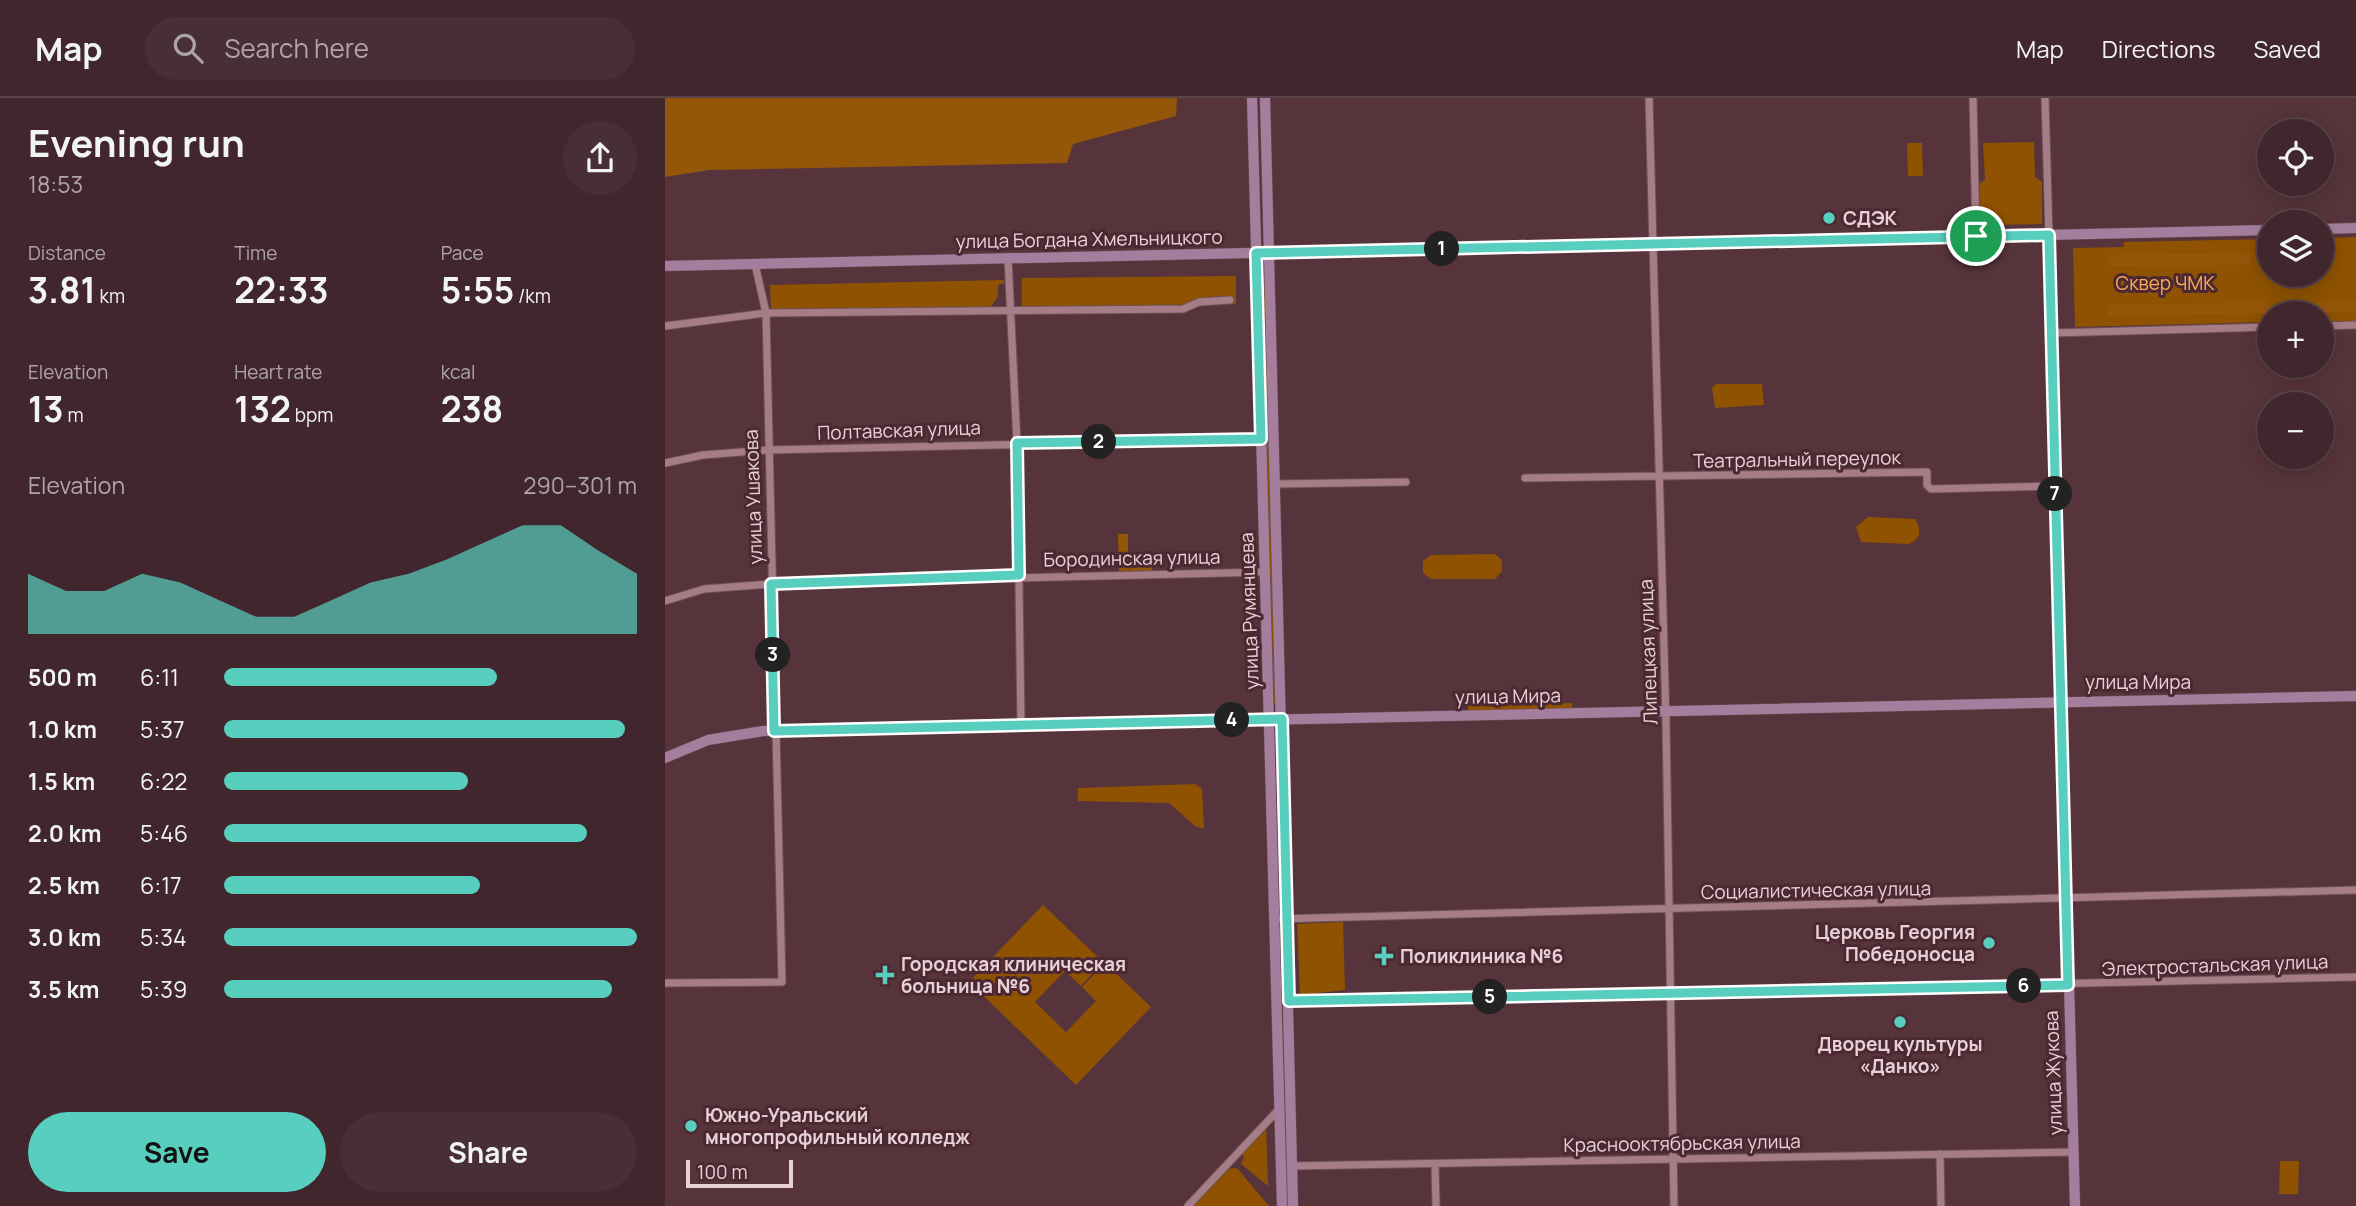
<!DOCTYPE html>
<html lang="en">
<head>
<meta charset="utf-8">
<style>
	body { margin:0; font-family:Manrope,sans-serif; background:#482f35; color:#f1f3f6; height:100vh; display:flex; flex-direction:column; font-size:26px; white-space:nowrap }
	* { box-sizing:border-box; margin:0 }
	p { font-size:23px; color:#aea5aa }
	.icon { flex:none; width:38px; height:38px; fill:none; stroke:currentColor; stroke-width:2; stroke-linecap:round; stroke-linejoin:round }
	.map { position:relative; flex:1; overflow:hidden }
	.drawer { display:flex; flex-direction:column; background:#41272d; width:665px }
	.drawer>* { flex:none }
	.fabs { position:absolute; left:1592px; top:21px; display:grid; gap:14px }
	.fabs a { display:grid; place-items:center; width:77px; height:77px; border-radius:50%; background:#41272d; box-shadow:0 4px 18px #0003,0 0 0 2px #5a4449; font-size:35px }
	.scale { position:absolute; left:21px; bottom:18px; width:107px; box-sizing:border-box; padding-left:7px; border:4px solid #e8d1d6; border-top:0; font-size:19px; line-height:24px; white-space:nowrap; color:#e8d1d6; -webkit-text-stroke:5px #4c2932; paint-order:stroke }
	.pin { position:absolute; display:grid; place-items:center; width:60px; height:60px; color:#fff; margin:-30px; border:4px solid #fff; border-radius:50%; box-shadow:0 2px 7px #0007 }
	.km { position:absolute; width:35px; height:35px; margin:-18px; border-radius:50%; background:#222; color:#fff; font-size:19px; line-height:35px; text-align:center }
	.round { display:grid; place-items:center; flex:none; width:74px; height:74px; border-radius:37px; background:#482f35 }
	.overview { display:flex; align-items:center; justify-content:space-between; height:119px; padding:0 28px }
	h1 { font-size:38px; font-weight:700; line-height:52px }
	.stats { display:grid; grid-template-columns:repeat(3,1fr); gap:10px; height:119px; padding:7px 28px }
	.stats div { display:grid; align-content:center }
	.stats b { font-size:35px; font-weight:700 }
	.stats small { font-size:19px; font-weight:400 }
	.stats p { font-size:19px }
	.chart { height:196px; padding:14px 28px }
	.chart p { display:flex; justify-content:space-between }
	.chart svg { width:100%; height:126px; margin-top:7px; fill:#58cebf; opacity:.7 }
	.primary-button { display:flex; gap:14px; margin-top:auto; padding:14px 28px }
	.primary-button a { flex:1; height:80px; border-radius:42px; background:#58cebf; color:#111; font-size:28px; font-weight:700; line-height:80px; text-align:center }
	.primary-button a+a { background:#482f35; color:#f1f3f6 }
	ul { padding:0 28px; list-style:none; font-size:23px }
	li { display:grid; grid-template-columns:112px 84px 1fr; align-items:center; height:52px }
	li i { height:18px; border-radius:9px; background:#58cebf }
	header { display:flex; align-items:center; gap:42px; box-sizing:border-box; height:98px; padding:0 35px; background:#41272d; border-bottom:2px solid #5a4449 }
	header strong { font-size:33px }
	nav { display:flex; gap:38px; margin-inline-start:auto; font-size:24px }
	.search { width:490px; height:63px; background:#482f35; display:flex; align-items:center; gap:18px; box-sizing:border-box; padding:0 24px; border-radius:38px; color:#aea5aa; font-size:26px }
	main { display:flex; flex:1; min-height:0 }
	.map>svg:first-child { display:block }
	.green { fill:#8e5200 }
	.forest { fill:#945709 }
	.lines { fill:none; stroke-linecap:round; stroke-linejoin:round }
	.street-casing { stroke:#6f5259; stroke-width:9 }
	.secondary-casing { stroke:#6f5259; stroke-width:11 }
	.street { stroke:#a67d86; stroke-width:7 }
	.secondary { stroke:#a67e9d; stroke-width:10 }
	.route-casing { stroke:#fff; stroke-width:14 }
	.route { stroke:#58cebf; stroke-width:9 }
	.poi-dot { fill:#58cebf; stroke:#4c2932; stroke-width:2.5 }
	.labels { text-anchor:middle; stroke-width:6; stroke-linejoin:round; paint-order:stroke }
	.poi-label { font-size:19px; font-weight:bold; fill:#e8d1d6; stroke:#4c2932; text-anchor:start }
	.street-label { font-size:19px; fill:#e8d1d6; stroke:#4c2932 }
	.park-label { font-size:19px; fill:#fbaa57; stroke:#4c2932 }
</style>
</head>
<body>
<header>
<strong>Map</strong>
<div class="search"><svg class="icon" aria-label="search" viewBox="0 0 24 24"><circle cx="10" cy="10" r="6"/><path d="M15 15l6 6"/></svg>Search here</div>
<nav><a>Map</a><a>Directions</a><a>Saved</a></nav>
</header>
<main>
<section class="drawer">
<div class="overview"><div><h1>Evening run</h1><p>18:53</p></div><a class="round"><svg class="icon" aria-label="share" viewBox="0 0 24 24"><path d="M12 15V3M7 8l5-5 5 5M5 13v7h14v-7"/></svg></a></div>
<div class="stats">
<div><p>Distance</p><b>3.81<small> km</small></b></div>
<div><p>Time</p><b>22:33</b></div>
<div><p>Pace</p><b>5:55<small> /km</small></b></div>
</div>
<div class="stats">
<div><p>Elevation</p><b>13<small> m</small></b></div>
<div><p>Heart rate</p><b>132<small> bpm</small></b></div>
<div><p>kcal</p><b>238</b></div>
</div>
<div class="chart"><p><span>Elevation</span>290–301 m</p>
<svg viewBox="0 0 160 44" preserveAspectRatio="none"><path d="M0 44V23L10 29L20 29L30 23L40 26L50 32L60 38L70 38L80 32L90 26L100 23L110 18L120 12L130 6L140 6L150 15L160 23V44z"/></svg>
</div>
<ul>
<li><b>500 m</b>6:11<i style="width:66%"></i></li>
<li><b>1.0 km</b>5:37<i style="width:97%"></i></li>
<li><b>1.5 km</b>6:22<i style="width:59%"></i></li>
<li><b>2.0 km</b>5:46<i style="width:88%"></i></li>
<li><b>2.5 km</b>6:17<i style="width:62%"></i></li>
<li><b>3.0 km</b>5:34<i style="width:100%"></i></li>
<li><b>3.5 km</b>5:39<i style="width:94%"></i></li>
</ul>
<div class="primary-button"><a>Save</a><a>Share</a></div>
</section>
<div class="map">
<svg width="1691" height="1108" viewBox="0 0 1691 1108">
	<rect width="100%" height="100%" fill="#57343c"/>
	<path class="green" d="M 1369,44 L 1370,79 L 1377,84 L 1377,126 L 1316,127 L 1314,86 L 1320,82 L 1318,45 Z
		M 1242,45 L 1257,45 L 1258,78 L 1243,78 Z
		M 1691,139 L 1691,223 L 1657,223 L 1657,215 L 1605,215 L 1605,224 L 1410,229 L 1408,150 L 1459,149 L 1459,144 L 1605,141 L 1605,177 L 1657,177 L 1657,140 Z
		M 571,178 L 571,206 L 357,209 L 357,180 Z
		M 596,181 L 601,181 L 613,606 L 609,606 Z
		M 339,182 L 339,185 L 333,187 L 333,198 L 326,209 L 106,211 L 105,187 Z
		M 1051,286 L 1097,286 L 1099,307 L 1050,310 L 1047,290 Z
		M 1203,419 L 1250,421 C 1257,431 1256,442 1243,446 L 1196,444 L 1191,429 Z
		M 830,456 L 837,462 L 837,473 L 830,481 L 766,481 L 758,475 L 758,463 L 766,457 Z
		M 907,605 L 907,611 L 803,613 L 803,607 Z
		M 530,686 L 537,691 L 539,731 L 530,728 L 504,705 L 413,703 L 413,690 Z
		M 378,807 L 438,864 L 416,888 L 400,873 L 370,904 L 401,934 L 431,903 L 417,889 L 440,865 L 486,909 L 411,987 L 304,884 Z
		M 678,824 L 680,892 L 635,897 L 632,826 Z
		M 601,1027 L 603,1088 L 576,1066 L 579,1059 L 575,1054 Z
		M 1615,1063 L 1634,1063 L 1633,1096 L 1614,1096 Z
		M 572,1070 L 604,1108 L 527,1108 L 560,1071 Z"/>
	<path class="forest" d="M 0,0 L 512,0 L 511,18 L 408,46 L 402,65 L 44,72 L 0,79 Z
		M 1586,155 L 1586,167 L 1443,168 L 1443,157 Z
		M 1691,203 L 1691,213 L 1624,215 L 1624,204 Z
		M 1604,204 L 1605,215 L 1443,218 L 1442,207 Z
		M 453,436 L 463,436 L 463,462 L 488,466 L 487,473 L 454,473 Z"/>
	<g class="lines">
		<defs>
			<path id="street" d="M 984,0 L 1001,623 L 1009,1108
				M 1308,0 L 1311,138
				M 1380,0 L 1384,137
				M 343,160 L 352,345 L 356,627
				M 0,228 L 101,215 L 518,211 L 534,204 L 565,202
				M 1657,228 L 1691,227
				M 1386,235 L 1605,229
				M 0,365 L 38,357 L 102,352 L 596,341
				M 860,380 L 1262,374 L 1262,387 L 1266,391 L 1389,388
				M 610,386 L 741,384
				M 0,503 L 39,491 L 106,486 L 600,474
				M 611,821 L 1691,792
				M 0,885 L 117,884 L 101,215 L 90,166
				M 620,903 L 1691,879
				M 1275,1056 L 1276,1108
				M 770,1066 L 771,1108
				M 626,1068 L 1409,1054
				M 523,1108 L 615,1010"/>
			<path id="secondary" d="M 587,0 L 617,1108
				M 600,0 L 628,1108
				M 1657,131 L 1691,130
				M 1384,137 L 1410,1108
				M 0,168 L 1605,132
				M 0,660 L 43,642 L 98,633 L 1691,598"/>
		</defs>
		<use href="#street" class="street-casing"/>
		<use href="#secondary" class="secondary-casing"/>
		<use href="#street" class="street"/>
		<use href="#secondary" class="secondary"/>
	</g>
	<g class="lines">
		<defs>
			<path id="route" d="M 1384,137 L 1403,887 L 624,903 L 617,621 L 109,633 L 106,486 L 354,477 L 352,345 L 596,341 L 591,155 Z"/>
		</defs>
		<use href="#route" class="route-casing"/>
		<use href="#route" class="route"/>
	</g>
	<g class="poi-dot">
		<circle cx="1164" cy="120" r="7"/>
		<circle cx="1324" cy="845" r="7"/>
		<path d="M715.5 847.5h7v7h7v7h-7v7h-7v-7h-7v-7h7z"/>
		<path d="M216.5 866.5h7v7h7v7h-7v7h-7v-7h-7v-7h7z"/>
		<circle cx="1235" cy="924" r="7"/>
		<circle cx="26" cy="1028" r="7"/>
	</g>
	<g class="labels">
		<g class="poi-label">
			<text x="1178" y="127">СДЭК</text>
			<text x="1310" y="841" text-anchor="end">Церковь Георгия<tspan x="1310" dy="22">Победоносца</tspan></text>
			<text x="735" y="865">Поликлиника №6</text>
			<text x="236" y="873">Городская клиническая<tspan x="236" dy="22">больница №6</tspan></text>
			<text x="1235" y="953" text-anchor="middle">Дворец культуры<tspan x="1235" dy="22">«Данко»</tspan></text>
			<text x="40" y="1024">Южно-Уральский<tspan x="40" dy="22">многопрофильный колледж</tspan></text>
		</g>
		<g class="street-label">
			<text transform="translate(424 141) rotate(-1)" y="7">улица Богдана Хмельницкого</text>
			<text transform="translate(234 332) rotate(-2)" y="7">Полтавская улица</text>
			<text transform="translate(1132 361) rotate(-1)" y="7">Театральный переулок</text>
			<text transform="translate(88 399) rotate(-92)" y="7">улица Ушакова</text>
			<text transform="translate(467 460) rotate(-1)" y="7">Бородинская улица</text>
			<text transform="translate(584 513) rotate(-92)" y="7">улица Румянцева</text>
			<text transform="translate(983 554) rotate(-92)" y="7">Липецкая улица</text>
			<text x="1473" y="591">улица Мира</text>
			<text transform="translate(843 598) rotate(-1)" y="7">улица Мира</text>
			<text transform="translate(1151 792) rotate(-1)" y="7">Социалистическая улица</text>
			<text transform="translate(1550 867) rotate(-2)" y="7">Электростальская улица</text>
			<text transform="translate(1388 975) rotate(-92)" y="7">улица Жукова</text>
			<text transform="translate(1017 1045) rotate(-1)" y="7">Краснооктябрьская улица</text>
		</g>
		<g class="park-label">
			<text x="1500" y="192">Сквер ЧМК</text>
		</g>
	</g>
</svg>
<div class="fabs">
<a><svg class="icon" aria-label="locate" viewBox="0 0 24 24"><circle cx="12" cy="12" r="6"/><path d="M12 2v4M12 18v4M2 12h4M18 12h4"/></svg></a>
<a><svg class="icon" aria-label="layers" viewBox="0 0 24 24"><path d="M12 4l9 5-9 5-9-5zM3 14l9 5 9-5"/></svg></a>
<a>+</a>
<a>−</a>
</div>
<div class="scale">100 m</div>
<div class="pin" style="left:1311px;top:138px;background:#1e9e55"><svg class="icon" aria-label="arrive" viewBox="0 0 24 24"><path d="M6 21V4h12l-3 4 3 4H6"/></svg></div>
<b class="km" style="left:777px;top:151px">1</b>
<b class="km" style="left:434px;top:344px">2</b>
<b class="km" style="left:108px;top:557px">3</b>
<b class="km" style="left:567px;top:622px">4</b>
<b class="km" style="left:825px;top:899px">5</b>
<b class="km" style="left:1359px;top:888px">6</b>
<b class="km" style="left:1390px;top:396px">7</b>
</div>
</main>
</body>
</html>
